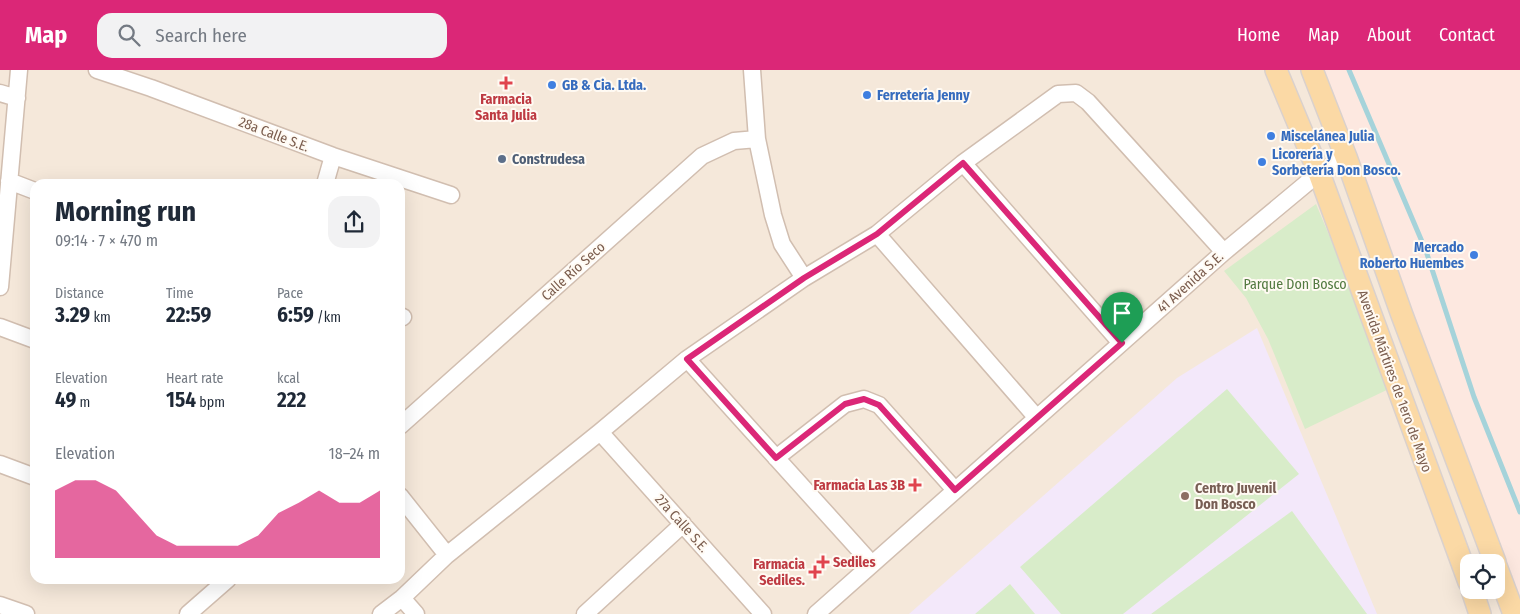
<!DOCTYPE html>
<html lang="en">
<head>
<meta charset="utf-8">
<style>
	body { margin:0; font-family:"Fira Sans Condensed",sans-serif; background:#f2f2f3; color:#1f2937; height:100vh; display:flex; flex-direction:column; font-size:19px; white-space:nowrap }
	* { box-sizing:border-box; margin:0 }
	p { font-size:16px; color:#747a83 }
	.icon { flex:none; width:28px; height:28px; fill:none; stroke:currentColor; stroke-width:2; stroke-linecap:round; stroke-linejoin:round }
	.map { position:relative; flex:1; overflow:hidden }
	.drawer { position:absolute; left:30px; top:109px; width:375px; height:405px; display:flex; flex-direction:column; background:#fff; border-radius:15px; box-shadow:0 5px 20px #0002 }
	.drawer>* { flex:none }
	.fabs { position:absolute; left:1460px; top:484px; display:grid; gap:10px }
	.fabs a { display:grid; place-items:center; width:45px; height:45px; border-radius:10px; background:#fff; box-shadow:0 5px 20px #0002; font-size:25px }
	.pin { position:absolute; display:grid; place-items:center; width:42px; height:42px; color:#fff; margin:-51px -21px; border-radius:50% 50% 50% 0; rotate:-45deg; box-shadow:0 0 5px #0007 }
	.pin .icon { rotate:45deg }
	.round { display:grid; place-items:center; flex:none; width:52px; height:52px; border-radius:15px; background:#f2f2f3 }
	.headline { display:flex; align-items:center; justify-content:space-between; height:85px; padding:0 25px }
	h1 { font-size:28px; font-weight:700; line-height:38px }
	.stats { display:grid; grid-template-columns:repeat(3,1fr); gap:8px; height:85px; padding:5px 25px }
	.stats div { display:grid; align-content:center }
	.stats b { font-size:21px; font-weight:700 }
	.stats small { font-size:14px; font-weight:400 }
	.stats p { font-size:14px }
	.chart { height:140px; padding:10px 25px }
	.chart p { display:flex; justify-content:space-between }
	.chart svg { width:100%; height:90px; margin-top:5px; fill:#db2777; opacity:.7 }
	header { display:flex; align-items:center; gap:30px; box-sizing:border-box; height:70px; padding:0 25px; background:#db2777; color:#fff }
	header strong { font-size:24px }
	nav { display:flex; gap:28px; margin-inline-start:auto; font-size:18px }
	.search { width:350px; height:45px; background:#f2f2f3; display:flex; align-items:center; gap:12px; box-sizing:border-box; padding:0 18px; border-radius:15px; color:#747a83; font-size:19px }
	.map>svg:first-child { display:block }
	.residential { fill:#f5e8da; fill-rule:evenodd }
	.commercial { fill:#fde8e0 }
	.education { fill:#f3e8fa }
	.green { fill:#d8ecc9 }
	.lines { fill:none; stroke-linecap:round; stroke-linejoin:round }
	.stream { stroke:#a5d3da; stroke-width:5 }
	.minor-casing { stroke:#d1beb0; stroke-width:19 }
	.major-casing { stroke:#dad1cd; stroke-width:24 }
	.minor { stroke:#fff; stroke-width:16 }
	.major { stroke:#fbd9a5; stroke-width:21 }
	.route-casing { stroke:#fff; stroke-width:10 }
	.route { stroke:#db2777; stroke-width:6 }
	.health-dot { fill:#e0444e; stroke:#fffaf3; stroke-width:2 }
	.shop-dot { fill:#3f7fe0; stroke:#fffaf3; stroke-width:2 }
	.service-dot { fill:#5c6f8a; stroke:#fffaf3; stroke-width:2 }
	.education-dot { fill:#8d6e63; stroke:#fffaf3; stroke-width:2 }
	.labels { text-anchor:middle; stroke-width:4; stroke-linejoin:round; paint-order:stroke }
	.shop-label { font-size:14px; font-weight:bold; fill:#366cbe; stroke:#fffaf3; text-anchor:start }
	.health-label { font-size:14px; font-weight:bold; fill:#be3a42; stroke:#fffaf3; text-anchor:end }
	.street-label { font-size:14px; fill:#7a5c4d; stroke:#fffaf3 }
	.service-label { font-size:14px; font-weight:bold; fill:#4e5e75; stroke:#fffaf3; text-anchor:start }
	.park-label { font-size:14px; fill:#537a41; stroke:#fffaf3 }
	.education-label { font-size:14px; font-weight:bold; fill:#785e54; stroke:#fffaf3; text-anchor:start }
</style>
</head>
<body>
<header>
<strong>Map</strong>
<div class="search"><svg class="icon" aria-label="search" viewBox="0 0 24 24"><circle cx="10" cy="10" r="6"/><path d="M15 15l6 6"/></svg>Search here</div>
<nav><a>Home</a><a>Map</a><a>About</a><a>Contact</a></nav>
</header>
<div class="map">
<svg width="1520" height="544" viewBox="0 0 1520 544">
	<rect width="100%" height="100%" fill="#fdf6ec"/>
	<path class="residential" d="M 0,0 L 1520,0 L 1520,544 L 0,544 ZM 35,114 L 400,114 L 400,509 L 35,509 ZM 1469,492 L 1496,492 L 1496,520 L 1469,520 Z"/>
	<path class="commercial" d="M 1312,0 L 1520,0 L 1520,544 Z"/>
	<path class="education" d="M 1257,258 L 1377,544 L 909,544 L 1177,308 Z"/>
	<path class="green" d="M 1316,134 L 1393,317 L 1305,359 L 1268,269 L 1246,228 L 1224,201 Z
		M 1227,319 L 1299,404 L 1123,544 L 1061,544 L 1020,497 Z
		M 1292,441 L 1367,544 L 1151,544 Z
		M 1010,514 L 1035,544 L 975,544 Z"/>
	<g class="lines">
		<path class="stream" d="M 1349,0 L 1426,181 L 1474,327 L 1520,442"/>
		<defs>
			<path id="minor" d="M 97,0 L 151,18 L 333,86 L 451,125
				M 752,0 L 757,69 L 773,145 L 782,174 L 804,208
				M 0,23 L 17,28
				M 963,93 L 1121,273
				M 9,111 L 35,121
				M 325,114 L 333,86
				M 877,164 L 1037,348
				M 0,217 L 19,0
				M 400,246 L 403,247
				M 0,257 L 35,270
				M 687,289 L 872,494
				M 400,356 L 702,86 L 734,71 L 757,69
				M 600,362 L 763,544
				M 776,388 L 845,334 L 864,329 L 879,335 L 955,420
				M 0,394 L 35,407
				M 400,426 L 447,485 L 402,528 L 416,544
				M 447,485 L 600,362 L 687,289 L 804,208 L 877,164 L 963,93 L 1058,24 L 1076,23 L 1088,32 L 1224,182
				M 0,535 L 26,544
				M 188,544 L 228,509
				M 381,544 L 402,528
				M 585,544 L 683,454
				M 816,544 L 1224,182 L 1319,103 L 1346,87"/>
			<path id="major" d="M 1276,0 L 1319,103 L 1469,512
				M 1312,0 L 1346,87 L 1402,245 L 1495,492
				M 1496,496 L 1514,544
				M 1472,520 L 1480,544"/>
		</defs>
		<use href="#minor" class="minor-casing"/>
		<use href="#major" class="major-casing"/>
		<use href="#minor" class="minor"/>
		<use href="#major" class="major"/>
	</g>
	<g class="lines">
		<defs>
			<path id="route" d="M 963,93 L 1122,273 L 955,420 L 879,335 L 864,329 L 845,334 L 776,388 L 687,289 L 804,208 L 877,164 Z"/>
		</defs>
		<use href="#route" class="route-casing"/>
		<use href="#route" class="route"/>
	</g>
	<g class="health-dot">
		<path d="M503.5 5.5h5v5h5v5h-5v5h-5v-5h-5v-5h5z"/>
		<path d="M912.5 407.5h5v5h5v5h-5v5h-5v-5h-5v-5h5z"/>
		<path d="M820.5 484.5h5v5h5v5h-5v5h-5v-5h-5v-5h5z"/>
		<path d="M812.5 494.5h5v5h5v5h-5v5h-5v-5h-5v-5h5z"/>
	</g>
	<g class="shop-dot">
		<circle cx="552" cy="15" r="5"/>
		<circle cx="867" cy="25" r="5"/>
		<circle cx="1271" cy="66" r="5"/>
		<circle cx="1262" cy="92" r="5"/>
		<circle cx="1474" cy="185" r="5"/>
	</g>
	<circle class="service-dot" cx="502" cy="89" r="5"/>
	<circle class="education-dot" cx="1185" cy="426" r="5"/>
	<g class="labels">
		<g class="shop-label">
			<text x="562" y="20">GB &amp; Cia. Ltda.</text>
			<text x="877" y="30">Ferretería Jenny</text>
			<text x="1281" y="71">Miscelánea Julia</text>
			<text x="1272" y="89">Licorería y<tspan x="1272" dy="16">Sorbetería Don Bosco.</tspan></text>
			<text x="1464" y="182" text-anchor="end">Mercado<tspan x="1464" dy="16">Roberto Huembes</tspan></text>
		</g>
		<g class="health-label">
			<text x="506" y="34" text-anchor="middle">Farmacia<tspan x="506" dy="16">Santa Julia</tspan></text>
			<text x="905" y="420">Farmacia Las 3B</text>
			<text x="833" y="497" text-anchor="start">Sediles</text>
			<text x="805" y="499">Farmacia<tspan x="805" dy="16">Sediles.</tspan></text>
		</g>
		<g class="street-label">
			<text transform="translate(274 64) rotate(21)" y="5">28a Calle S.E.</text>
			<text transform="translate(573 201) rotate(-42)" y="5">Calle Río Seco</text>
			<text transform="translate(1190 212) rotate(-42)" y="5">41 Avenida S.E.</text>
			<text transform="translate(1395 311) rotate(70)" y="5">Avenida Mártires de 1ero de Mayo</text>
			<text transform="translate(682 453) rotate(48)" y="5">27a Calle S.E.</text>
		</g>
		<g class="service-label">
			<text x="512" y="94">Construdesa</text>
		</g>
		<g class="park-label">
			<text x="1295" y="219">Parque Don Bosco</text>
		</g>
		<g class="education-label">
			<text x="1195" y="423">Centro Juvenil<tspan x="1195" dy="16">Don Bosco</tspan></text>
		</g>
	</g>
</svg>
<div class="fabs">
<a><svg class="icon" aria-label="locate" viewBox="0 0 24 24"><circle cx="12" cy="12" r="6"/><path d="M12 2v4M12 18v4M2 12h4M18 12h4"/></svg></a>
</div>
<div class="pin" style="left:1122px;top:273px;background:#1e9e55"><svg class="icon" aria-label="arrive" viewBox="0 0 24 24"><path d="M6 21V4h12l-3 4 3 4H6"/></svg></div>
<section class="drawer">
<div class="headline"><div><h1>Morning run</h1><p>09:14 · 7 × 470 m</p></div><a class="round"><svg class="icon" aria-label="share" viewBox="0 0 24 24"><path d="M12 15V3M7 8l5-5 5 5M5 13v7h14v-7"/></svg></a></div>
<div class="stats">
<div><p>Distance</p><b>3.29<small> km</small></b></div>
<div><p>Time</p><b>22:59</b></div>
<div><p>Pace</p><b>6:59<small> /km</small></b></div>
</div>
<div class="stats">
<div><p>Elevation</p><b>49<small> m</small></b></div>
<div><p>Heart rate</p><b>154<small> bpm</small></b></div>
<div><p>kcal</p><b>222</b></div>
</div>
<div class="chart"><p><span>Elevation</span>18–24 m</p>
<svg viewBox="0 0 160 44" preserveAspectRatio="none"><path d="M0 44V11L10 6L20 6L30 11L40 22L50 33L60 38L70 38L80 38L90 38L100 33L110 22L120 17L130 11L140 17L150 17L160 11V44z"/></svg>
</div>
</section>
</div>
</body>
</html>
